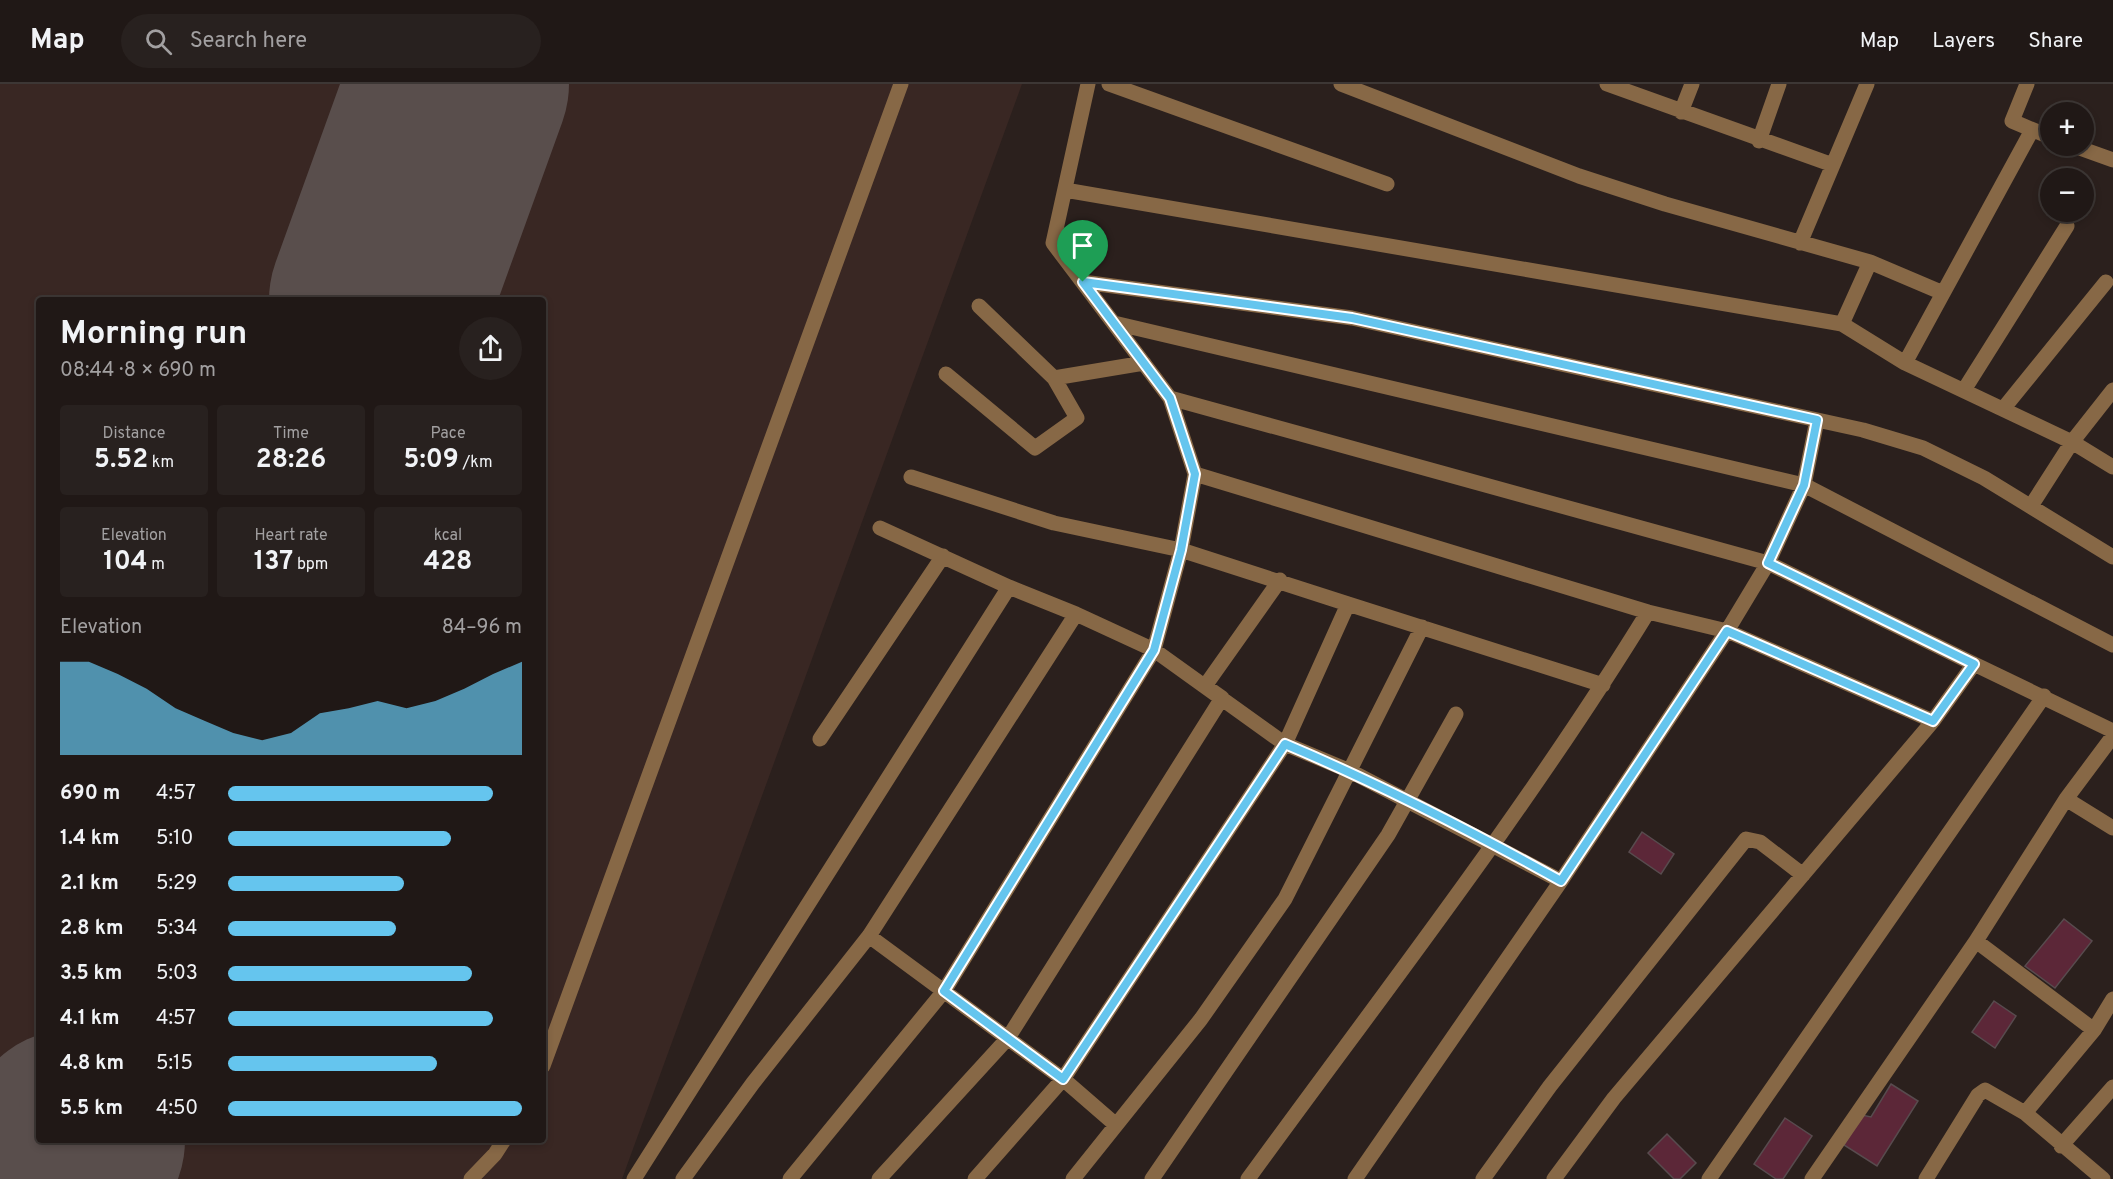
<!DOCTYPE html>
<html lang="en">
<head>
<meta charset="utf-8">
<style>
	body { margin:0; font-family:Overpass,sans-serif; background:#28211f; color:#f1f3f6; height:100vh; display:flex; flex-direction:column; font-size:22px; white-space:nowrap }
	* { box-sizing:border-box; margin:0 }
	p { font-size:20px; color:#a2a0a1 }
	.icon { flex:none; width:33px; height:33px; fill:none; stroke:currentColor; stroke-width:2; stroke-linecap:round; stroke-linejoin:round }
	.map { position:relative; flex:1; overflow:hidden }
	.panel { position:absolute; left:36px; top:213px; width:510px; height:846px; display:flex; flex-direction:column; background:#201816; border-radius:6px; box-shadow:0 3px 9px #0003,0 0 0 2px #3d3735 }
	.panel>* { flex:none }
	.buttons { position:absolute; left:2040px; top:18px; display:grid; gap:12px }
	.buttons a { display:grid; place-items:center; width:54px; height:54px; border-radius:50%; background:#201816; box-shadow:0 3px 9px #0003,0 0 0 2px #3d3735; font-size:30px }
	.pin { position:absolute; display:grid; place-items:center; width:51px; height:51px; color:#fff; margin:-62px -26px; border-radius:50% 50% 50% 0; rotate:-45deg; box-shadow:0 0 6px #0007 }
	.pin .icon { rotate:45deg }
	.round { display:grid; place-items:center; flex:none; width:63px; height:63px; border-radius:32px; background:#28211f }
	.overview { display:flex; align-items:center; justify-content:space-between; height:102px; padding:0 24px }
	h1 { font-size:33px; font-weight:700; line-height:45px }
	.stats { display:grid; grid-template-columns:repeat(3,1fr); gap:9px; height:102px; padding:6px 24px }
	.stats div { display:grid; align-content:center; border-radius:6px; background:#28211f; text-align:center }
	.stats b { font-size:26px; font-weight:700 }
	.stats small { font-size:16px; font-weight:400 }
	.stats p { font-size:16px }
	.chart { height:168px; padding:12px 24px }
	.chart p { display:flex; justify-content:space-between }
	.chart svg { width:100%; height:108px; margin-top:6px; fill:#65c5ee; opacity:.7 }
	ul { padding:0 24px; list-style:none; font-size:20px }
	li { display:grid; grid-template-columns:96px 72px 1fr; align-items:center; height:45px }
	li i { height:15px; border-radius:8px; background:#65c5ee }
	header { display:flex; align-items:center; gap:36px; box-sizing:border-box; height:84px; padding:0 30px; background:#201816; border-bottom:2px solid #3d3735 }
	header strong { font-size:28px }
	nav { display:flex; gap:33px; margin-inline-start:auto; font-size:21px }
	.search { width:420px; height:54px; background:#28211f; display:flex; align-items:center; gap:15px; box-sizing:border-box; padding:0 21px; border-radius:33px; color:#a2a0a1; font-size:22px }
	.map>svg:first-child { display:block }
	.built { fill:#392723; fill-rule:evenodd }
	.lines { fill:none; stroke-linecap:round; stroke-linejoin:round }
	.runway { stroke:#594e4c; stroke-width:222 }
	.building { fill:#5c2738; stroke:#584b4e; stroke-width:1.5 }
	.minor { stroke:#876846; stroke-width:15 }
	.route-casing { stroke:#fff; stroke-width:12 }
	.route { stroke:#65c5ee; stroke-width:8 }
</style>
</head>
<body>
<header>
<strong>Map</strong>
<div class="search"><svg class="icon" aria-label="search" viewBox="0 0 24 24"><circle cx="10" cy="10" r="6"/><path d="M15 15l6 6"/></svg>Search here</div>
<nav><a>Map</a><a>Layers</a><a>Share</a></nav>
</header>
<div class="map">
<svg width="2113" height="1095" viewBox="0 0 2113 1095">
	<rect width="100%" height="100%" fill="#2b201d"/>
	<path class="built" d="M 0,0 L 1022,0 L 622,1095 L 0,1095 ZM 39,216 L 543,216 L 543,1056 L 39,1056 Z"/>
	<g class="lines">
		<path class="runway" d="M 380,216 L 458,0
			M 60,1095 L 74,1056"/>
	</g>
	<path class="building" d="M 1642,748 L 1674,770 L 1661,790 L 1629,768 Z
		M 2064,835 L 2092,857 L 2055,904 L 2025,882 Z
		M 1994,917 L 2016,932 L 1995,964 L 1972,948 Z
		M 1891,1000 L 1918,1017 L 1877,1082 L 1844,1061 L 1862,1031 L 1871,1033 Z
		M 1785,1034 L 1812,1052 L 1783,1095 L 1776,1095 L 1754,1080 Z
		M 1667,1050 L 1696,1079 L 1680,1095 L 1674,1095 L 1648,1069 Z"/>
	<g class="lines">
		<path class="minor" d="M 1109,0 L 1387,100
			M 1341,0 L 1579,92 L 1665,120 L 1870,178 L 1943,209
			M 1607,0 L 1833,81
			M 2027,0 L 2012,37 L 2050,53
			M 1681,28 L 1692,0
			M 2032,46 L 1905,279 L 2072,358 L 2113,383
			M 1759,57 L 1779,0
			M 2074,62 L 2113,76
			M 1065,106 L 1842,240 L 1870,178
			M 1800,159 L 1867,0
			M 1083,198 L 1352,234 L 1863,346 L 1923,364 L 1984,394 L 2113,473
			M 1114,239 L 1804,401 L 2113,561
			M 1842,240 L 1905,279
			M 946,290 L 1035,364 L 1077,334 L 1054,294 L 979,222
			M 1054,294 L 1144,279
			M 1964,306 L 2067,142
			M 1170,314 L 1768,479 L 1974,580
			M 2003,325 L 2106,198
			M 1195,390 L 1648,528 L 1727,547 L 1933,637
			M 911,393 L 1054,439 L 1181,466 L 1348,520 L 1285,660 L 1063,995 L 975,1095
			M 2031,422 L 2072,358 L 2113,306
			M 880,444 L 1009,503
			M 1348,520 L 1603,601
			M 820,655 L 943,472
			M 2066,715 L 2113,744
			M 869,852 L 1063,995 L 1116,1041
			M 1976,857 L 2094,946
			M 543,982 L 901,0
			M 2061,1062 L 2113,1003
			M 471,1095 L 495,1070 L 504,1056
			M 634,1095 L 1009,503 L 1076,530
			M 683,1095 L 753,999 L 869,852 L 1076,530 L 1154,566 L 1285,660 L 1350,687 L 1561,797
			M 790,1095 L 944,907 L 1154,566 L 1181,466 L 1195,390 L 1170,314 L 1053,159 L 1088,0
			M 879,1095 L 1008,954 L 1222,614 L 1205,602 L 1280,496
			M 1073,1095 L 1201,935 L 1285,815 L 1422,543
			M 1152,1095 L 1388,751 L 1456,630
			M 1248,1095 C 1384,908 1527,725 1648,528
			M 1355,1095 L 1561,797 L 1727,547 L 1768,479 L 1804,401 L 1817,336
			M 1483,1095 L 1550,1002 L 1746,755 L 1760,758 L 1803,791
			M 1554,1095 L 1614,1014 L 1933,637 L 1974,580 L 2113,647
			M 1709,1095 L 2044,612
			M 1812,1095 L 1976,857 L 2066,715 L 2113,652
			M 1926,1095 L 1978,1011 L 1985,1006 L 2025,1029
			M 2103,1095 L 2025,1029 L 2094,946 L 2113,915"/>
	</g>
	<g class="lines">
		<defs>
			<path id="route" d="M 1083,198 L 1352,234 L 1817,336 L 1804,401 L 1768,479 L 1974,580 L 1933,637 L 1727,547 L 1561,797 C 1471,747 1380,700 1285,660 L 1063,995 L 944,907 L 1154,566 L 1181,466 L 1195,390 L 1170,314 Z"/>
		</defs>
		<use href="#route" class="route-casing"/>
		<use href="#route" class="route"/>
	</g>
</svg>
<div class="buttons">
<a>+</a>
<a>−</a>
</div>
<div class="pin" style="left:1083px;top:198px;background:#1e9e55"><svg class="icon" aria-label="arrive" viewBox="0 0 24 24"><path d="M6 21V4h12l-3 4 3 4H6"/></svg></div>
<section class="panel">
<div class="overview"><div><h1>Morning run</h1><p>08:44 · 8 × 690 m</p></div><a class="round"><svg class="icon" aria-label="share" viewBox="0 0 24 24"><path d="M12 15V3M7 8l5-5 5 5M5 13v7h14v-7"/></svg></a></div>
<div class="stats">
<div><p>Distance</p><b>5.52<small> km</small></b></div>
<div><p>Time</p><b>28:26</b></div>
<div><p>Pace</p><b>5:09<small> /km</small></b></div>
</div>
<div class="stats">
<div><p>Elevation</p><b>104<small> m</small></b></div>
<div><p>Heart rate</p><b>137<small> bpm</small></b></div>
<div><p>kcal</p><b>428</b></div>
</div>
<div class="chart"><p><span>Elevation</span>84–96 m</p>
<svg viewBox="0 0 160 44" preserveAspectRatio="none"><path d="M0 44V6L10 6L20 11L30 17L40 25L50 30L60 35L70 38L80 35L90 27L100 25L110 22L120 25L130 22L140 17L150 11L160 6V44z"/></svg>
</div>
<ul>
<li><b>690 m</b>4:57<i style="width:90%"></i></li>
<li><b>1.4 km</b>5:10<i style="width:76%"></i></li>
<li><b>2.1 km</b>5:29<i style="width:60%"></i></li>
<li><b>2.8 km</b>5:34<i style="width:57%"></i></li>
<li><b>3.5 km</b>5:03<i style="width:83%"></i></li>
<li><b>4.1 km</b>4:57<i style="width:90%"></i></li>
<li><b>4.8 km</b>5:15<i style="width:71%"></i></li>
<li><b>5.5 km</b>4:50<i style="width:100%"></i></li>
</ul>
</section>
</div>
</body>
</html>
